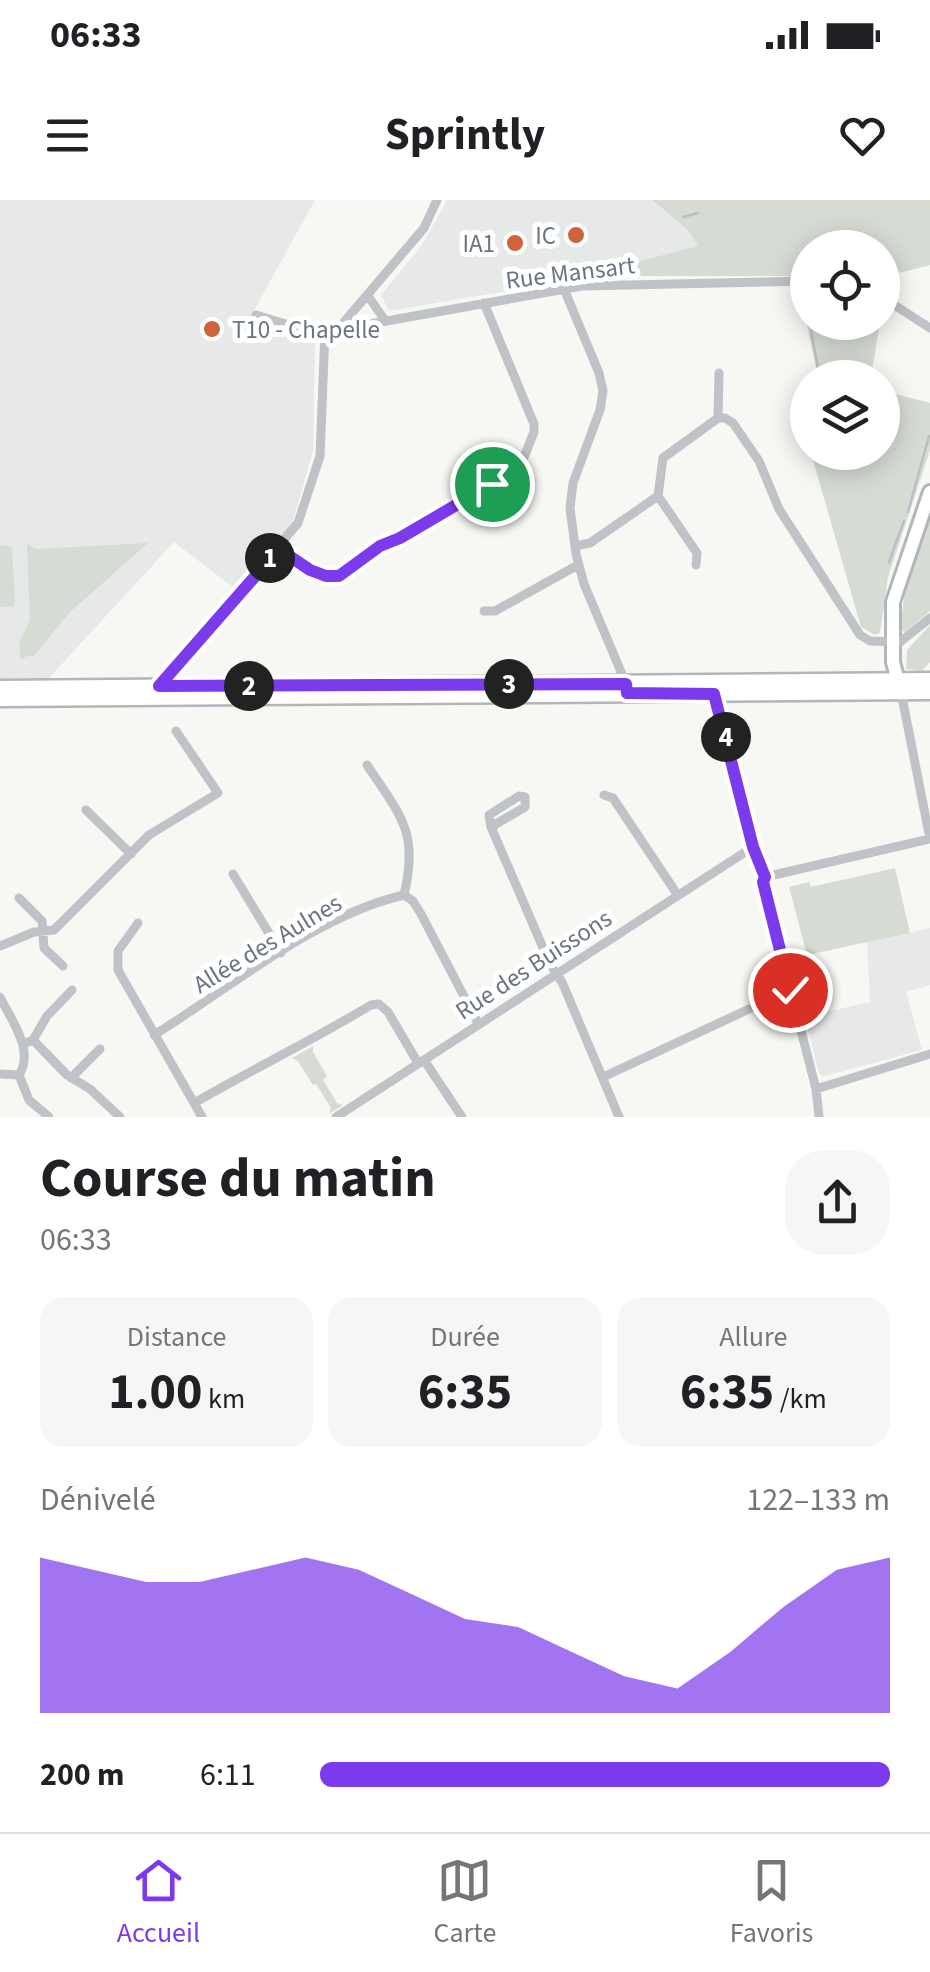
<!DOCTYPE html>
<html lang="fr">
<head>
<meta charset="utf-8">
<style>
	body { margin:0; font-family:"Source Sans 3",sans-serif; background:#f6f6f6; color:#202124; height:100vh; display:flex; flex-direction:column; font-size:38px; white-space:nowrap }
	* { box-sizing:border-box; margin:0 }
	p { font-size:32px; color:#757577 }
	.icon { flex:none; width:55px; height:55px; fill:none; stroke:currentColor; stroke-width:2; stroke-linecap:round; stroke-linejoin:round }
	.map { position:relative; height:917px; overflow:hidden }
	.sheet { display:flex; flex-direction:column; background:#fff; flex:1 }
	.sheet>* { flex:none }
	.buttons { position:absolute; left:790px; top:30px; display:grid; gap:20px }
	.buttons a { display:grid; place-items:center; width:110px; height:110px; border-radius:50%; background:#fff; box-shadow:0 5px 25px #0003; font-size:50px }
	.pin { position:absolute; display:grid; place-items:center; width:85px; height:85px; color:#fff; margin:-42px; border:5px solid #fff; border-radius:50%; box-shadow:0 2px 10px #0007 }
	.km { position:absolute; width:50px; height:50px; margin:-25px; border-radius:50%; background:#222; color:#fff; font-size:28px; line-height:50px; text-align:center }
	.round { display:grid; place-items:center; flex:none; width:105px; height:105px; border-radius:40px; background:#f6f6f6 }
	.summary { display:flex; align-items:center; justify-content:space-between; height:170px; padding:0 40px }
	h1 { font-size:55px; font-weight:700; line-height:75px }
	.metrics { display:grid; grid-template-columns:repeat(3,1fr); gap:15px; height:170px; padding:10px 40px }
	.metrics div { display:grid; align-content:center; border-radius:25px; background:#f6f6f6; text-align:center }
	.metrics b { font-size:50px; font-weight:700 }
	.metrics small { font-size:28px; font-weight:400 }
	.metrics p { font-size:28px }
	.chart { height:280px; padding:20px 40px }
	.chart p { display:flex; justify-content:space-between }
	.chart svg { width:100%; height:180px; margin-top:10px; fill:#7c3aed; opacity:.7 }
	ul { padding:0 40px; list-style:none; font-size:32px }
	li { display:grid; grid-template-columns:160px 120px 1fr; align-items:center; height:75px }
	li i { height:25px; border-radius:12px; background:#7c3aed }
	.status { display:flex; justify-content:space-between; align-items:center; height:70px; padding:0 50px; background:#fff; direction:ltr }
	.status svg { height:28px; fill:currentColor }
	header { display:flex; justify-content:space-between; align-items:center; height:130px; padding:0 40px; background:#fff; font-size:45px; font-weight:700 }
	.tabs { display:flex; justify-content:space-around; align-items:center; height:140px; border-top:2px solid #e0e0e0; background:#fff; font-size:28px; color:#757577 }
	.tabs a { display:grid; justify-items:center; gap:5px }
	.tabs .selected { color:#7c3aed }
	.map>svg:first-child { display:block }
	.built { fill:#e7e9e8 }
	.green { fill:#d6dbd4 }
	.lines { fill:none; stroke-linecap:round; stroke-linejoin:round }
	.stream { stroke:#b7c1c5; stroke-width:2.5 }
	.secondary-casing { stroke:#b1b6ba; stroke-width:18 }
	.primary-casing { stroke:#b2b6ba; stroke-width:19 }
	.street { stroke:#bfc2c6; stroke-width:9 }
	.secondary { stroke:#fff; stroke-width:12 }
	.primary { stroke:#fff; stroke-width:14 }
	.route-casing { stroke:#fff; stroke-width:20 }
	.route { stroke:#7c3aed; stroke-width:12 }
	.poi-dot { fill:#ce633d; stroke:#fff; stroke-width:4 }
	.labels { text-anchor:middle; stroke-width:10; stroke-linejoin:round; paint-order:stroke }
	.poi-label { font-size:25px; fill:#697682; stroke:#fff; text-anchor:end }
	.street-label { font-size:25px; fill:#697682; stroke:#fff }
</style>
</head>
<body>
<div class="status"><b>06:33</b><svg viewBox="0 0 49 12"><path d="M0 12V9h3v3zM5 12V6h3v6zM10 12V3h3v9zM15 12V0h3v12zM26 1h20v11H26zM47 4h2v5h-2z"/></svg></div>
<header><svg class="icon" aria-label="menu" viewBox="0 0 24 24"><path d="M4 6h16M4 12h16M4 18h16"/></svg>Sprintly<svg class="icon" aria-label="heart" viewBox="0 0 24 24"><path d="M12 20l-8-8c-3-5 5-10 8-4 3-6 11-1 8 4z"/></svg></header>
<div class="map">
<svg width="930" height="917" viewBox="0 0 930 917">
	<rect width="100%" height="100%" fill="#f7f7f4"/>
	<path class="built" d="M 0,0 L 315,0 L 252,114 L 294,127 L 309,136 L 315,144 L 313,251 L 291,328 L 234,388 L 174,342 L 48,479 L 0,479 Z
		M 447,0 L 652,0 L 687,29 L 698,46 L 648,61 L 536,86 L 389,111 L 381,95 L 422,45 Z
		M 930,728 L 930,785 L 906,792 L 922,850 L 821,877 L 823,876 L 819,873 L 807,825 L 815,823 L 813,815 L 870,802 L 867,742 Z"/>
	<path class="green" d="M 652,0 L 930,0 L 930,65 L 883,77 L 882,48 L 808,48 L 807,69 L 801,76 L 606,76 L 606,70 L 698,46 L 687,29 Z
		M 799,88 L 807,88 L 808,122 L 880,123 L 871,177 L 818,177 Z
		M 883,191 L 930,203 L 930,250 L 888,377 L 880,433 L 875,435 L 861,427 L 811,253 L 882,252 Z
		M 930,319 L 930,411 L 905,432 L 900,430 L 906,383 Z
		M 148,343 L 70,412 L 33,457 L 28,455 L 21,460 L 19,443 L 30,420 L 27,344 L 36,349 Z
		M 7,345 L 12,348 L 15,402 L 14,406 L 0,407 L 0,346 Z
		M 930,425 L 930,462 L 922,471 L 906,469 L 907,450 Z
		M 895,668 L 910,733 L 807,755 L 789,687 L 809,682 L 811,687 Z
		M 313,846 L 313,852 L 327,876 L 323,880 L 337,903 L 343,905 L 329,914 L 331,908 L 316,884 L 313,885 L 298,861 L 292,858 Z"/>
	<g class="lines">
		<path class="stream" d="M 683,17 L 698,13
			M 802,90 L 808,116
			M 809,122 L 810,126
			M 811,131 L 820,178
			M 908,312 L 929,236
			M 889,362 L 904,321"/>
		<defs>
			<path id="secondary" d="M 900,489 L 893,462 L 893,402 L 930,292"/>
			<path id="primary" d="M 0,488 L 930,480
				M 0,499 L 930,492"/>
		</defs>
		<use href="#secondary" class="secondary-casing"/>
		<use href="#primary" class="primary-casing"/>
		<path class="street" d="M 564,89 L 599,173 L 603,191 L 600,210 L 573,283 L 570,308 L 576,354 L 584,384 L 627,486
			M 368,96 L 384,119
			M 882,97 L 930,128
			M 256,115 L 309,131 L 325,132 L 582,86 L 808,81
			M 339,128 L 424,28 L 437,0
			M 718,218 L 719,173
			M 658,296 L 697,353 L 696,365
			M 575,346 L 590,343 L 658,296 L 663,258 L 718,218 L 725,218 L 733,223 L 759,261 L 779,309 L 860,435 L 870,441 L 900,442 L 930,418
			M 279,349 L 310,371 L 326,377 L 339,375 L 380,346 L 400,338 L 476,292 L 507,279 L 519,270 L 534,232 L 534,224 L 484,103
			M 484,411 L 495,411 L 578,365
			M 159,486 L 298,323 L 320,256 L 325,132
			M 714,493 L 753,647 L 765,677 L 763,682 L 816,889 L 819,917
			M 367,565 C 401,616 419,632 404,695 L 413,701 L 421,714 L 478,823
			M 604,595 L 613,598 L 677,694
			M 86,610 L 131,654
			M 491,627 L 525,607 L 525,597 L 519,596 L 489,615 L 491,627 L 550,764 L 562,782 L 619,917
			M 233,674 L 281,753
			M 765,677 L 930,639 L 901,492
			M 19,698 L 42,721 L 44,748 L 63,766
			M 138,723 L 118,751 L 118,770 L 202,917
			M 0,746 L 34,732 L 54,730 L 149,635 L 218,593 L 176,531
			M 0,797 C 11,820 35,850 19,875 L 29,900 L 49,917
			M 154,835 C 230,788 316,715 404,695
			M 33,840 L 47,816 L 72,790
			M 23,844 L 33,840 L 67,875 L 90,889 L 120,917
			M 424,860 L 462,917
			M 0,874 L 19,875
			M 603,877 L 790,790
			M 71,878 L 100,849
			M 816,889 L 930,854
			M 194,903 C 253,869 313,840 371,805 L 379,804 L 388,812 L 418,863
			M 336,917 L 753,647"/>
		<use href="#secondary" class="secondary"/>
		<use href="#primary" class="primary"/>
	</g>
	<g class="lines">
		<defs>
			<path id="route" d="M 492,284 L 400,338 L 380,346 L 339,376 L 326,376 L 310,370 L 279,349 L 159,486 L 626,484 L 627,493 L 714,494 L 753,647 L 765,677 L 763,682 L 790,790"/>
		</defs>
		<use href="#route" class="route-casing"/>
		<use href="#route" class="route"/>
	</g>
	<g class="poi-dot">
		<circle cx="576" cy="35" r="10"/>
		<circle cx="515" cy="43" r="10"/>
		<circle cx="212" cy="129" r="10"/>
	</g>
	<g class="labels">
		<g class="poi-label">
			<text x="556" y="44">IC</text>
			<text x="495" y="52">IA1</text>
			<text x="232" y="138" text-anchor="start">T10 - Chapelle</text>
		</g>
		<g class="street-label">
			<text transform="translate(570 72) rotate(-7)" y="9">Rue Mansart</text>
			<text transform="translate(267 743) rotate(-31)" y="9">Allée des Aulnes</text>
			<text transform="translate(533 764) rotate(-33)" y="9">Rue des Buissons</text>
		</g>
	</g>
</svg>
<div class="buttons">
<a><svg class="icon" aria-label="locate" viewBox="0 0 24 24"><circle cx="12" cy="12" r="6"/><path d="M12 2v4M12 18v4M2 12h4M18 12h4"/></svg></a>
<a><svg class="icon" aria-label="layers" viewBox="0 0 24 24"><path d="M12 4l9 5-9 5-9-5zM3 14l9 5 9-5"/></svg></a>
</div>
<div class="pin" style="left:492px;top:284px;background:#1e9e55"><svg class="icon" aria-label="arrive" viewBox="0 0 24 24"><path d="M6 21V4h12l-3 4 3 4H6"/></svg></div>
<div class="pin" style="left:790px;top:790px;background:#d93025"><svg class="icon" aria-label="check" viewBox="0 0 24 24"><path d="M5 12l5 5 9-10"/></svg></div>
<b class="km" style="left:270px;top:358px">1</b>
<b class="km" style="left:249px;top:486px">2</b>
<b class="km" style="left:509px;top:484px">3</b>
<b class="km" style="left:726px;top:537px">4</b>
</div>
<section class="sheet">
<div class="summary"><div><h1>Course du matin</h1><p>06:33</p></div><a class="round"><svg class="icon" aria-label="share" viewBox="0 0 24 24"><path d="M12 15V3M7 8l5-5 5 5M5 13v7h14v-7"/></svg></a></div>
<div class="metrics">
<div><p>Distance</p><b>1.00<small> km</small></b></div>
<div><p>Durée</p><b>6:35</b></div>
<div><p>Allure</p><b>6:35<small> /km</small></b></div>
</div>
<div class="chart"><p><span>Dénivelé</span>122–133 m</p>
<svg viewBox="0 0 160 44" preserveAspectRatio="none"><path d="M0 44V6L10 9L20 12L30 12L40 9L50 6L60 9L70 15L80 21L90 23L100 29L110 35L120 38L130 29L140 18L150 9L160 6V44z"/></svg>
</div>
<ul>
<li><b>200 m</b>6:11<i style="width:100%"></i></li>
</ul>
</section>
<nav class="tabs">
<a class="selected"><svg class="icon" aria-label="home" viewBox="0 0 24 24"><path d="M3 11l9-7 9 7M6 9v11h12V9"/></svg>Accueil</a>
<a><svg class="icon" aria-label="map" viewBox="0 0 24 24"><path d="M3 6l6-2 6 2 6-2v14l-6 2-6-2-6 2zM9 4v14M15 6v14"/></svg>Carte</a>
<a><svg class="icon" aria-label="saved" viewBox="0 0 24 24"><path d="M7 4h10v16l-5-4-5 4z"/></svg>Favoris</a>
</nav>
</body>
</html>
